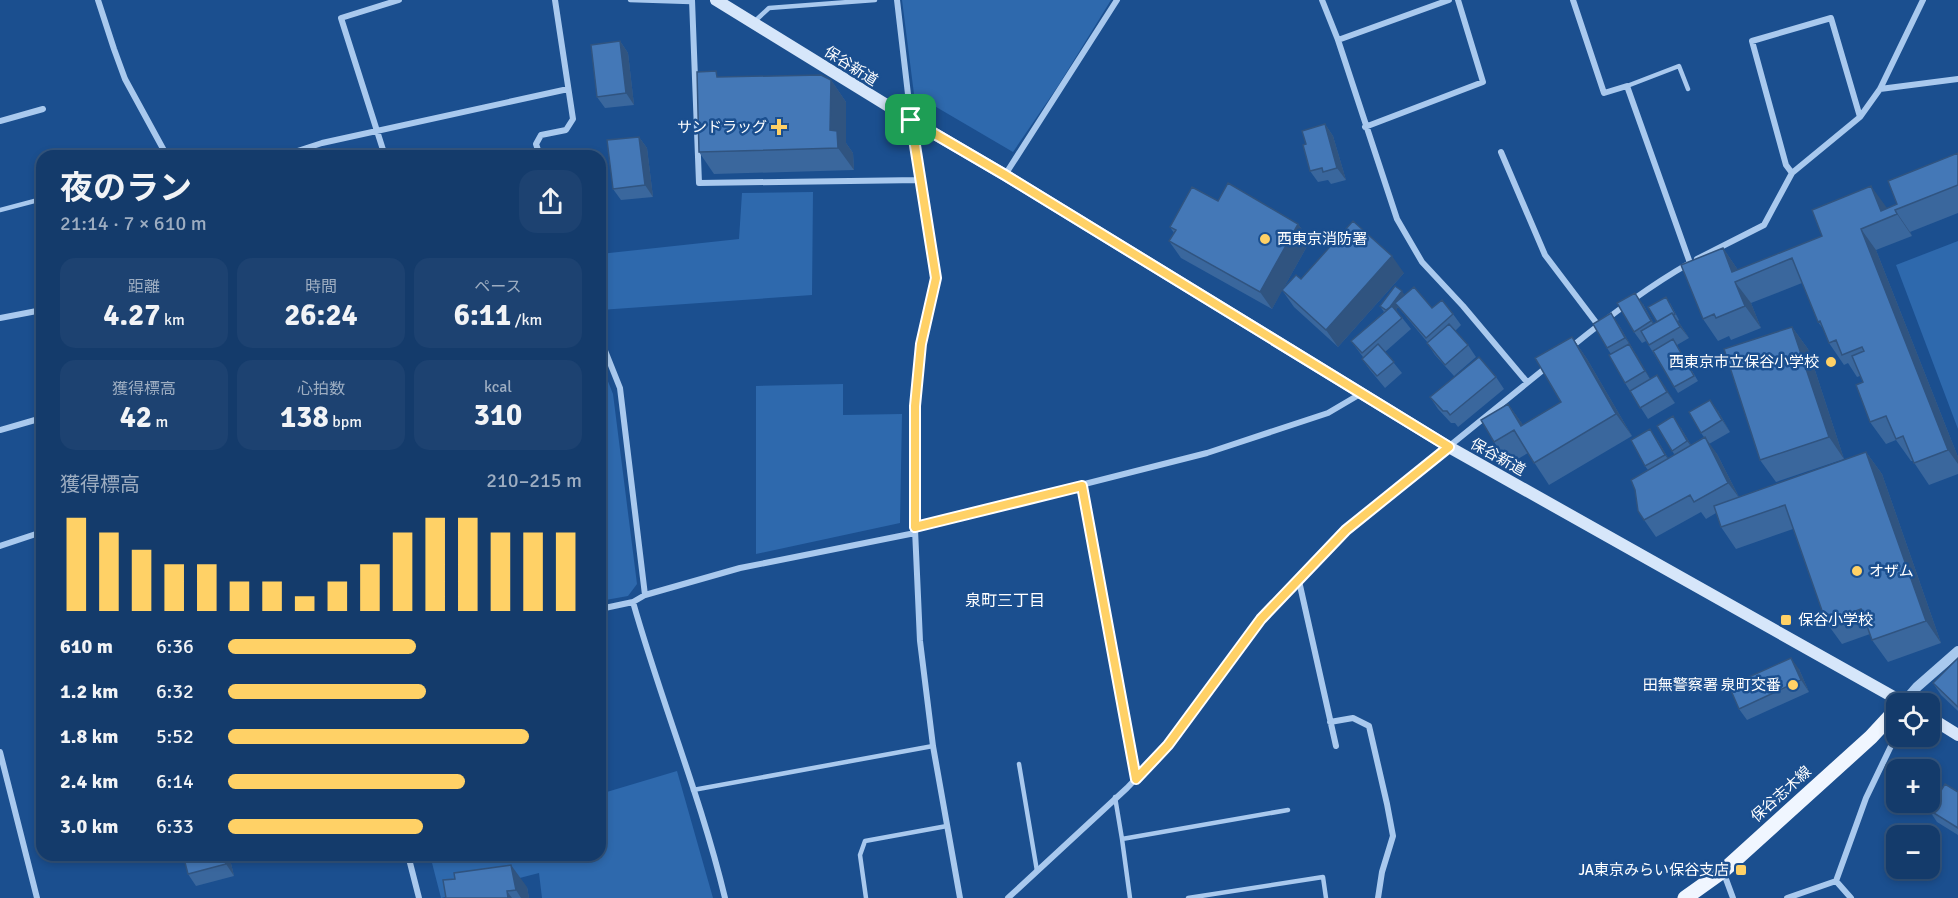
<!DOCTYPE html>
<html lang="ja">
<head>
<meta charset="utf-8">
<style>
	body { margin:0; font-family:Signika,"Noto Sans JP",sans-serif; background:#1d4271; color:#f1f3f6; height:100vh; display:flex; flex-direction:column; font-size:22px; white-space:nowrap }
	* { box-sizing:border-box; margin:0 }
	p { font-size:20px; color:#9dadc1 }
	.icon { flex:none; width:33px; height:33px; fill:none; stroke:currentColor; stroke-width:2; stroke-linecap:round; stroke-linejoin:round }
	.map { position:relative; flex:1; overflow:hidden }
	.details { position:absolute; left:36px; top:150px; width:570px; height:711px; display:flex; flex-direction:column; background:#143b6b; border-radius:18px; box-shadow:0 3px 9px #0003,0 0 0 2px #33557e }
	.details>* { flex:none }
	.controls { position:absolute; left:1886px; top:693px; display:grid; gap:12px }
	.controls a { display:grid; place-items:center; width:54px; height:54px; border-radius:12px; background:#143b6b; box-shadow:0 3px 9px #0003,0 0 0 2px #33557e; font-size:30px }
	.pin { position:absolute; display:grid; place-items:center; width:51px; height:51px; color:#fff; margin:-26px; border-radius:12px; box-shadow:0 3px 9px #0006 }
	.round { display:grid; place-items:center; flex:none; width:63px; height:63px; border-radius:18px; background:#1d4271 }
	.headline { display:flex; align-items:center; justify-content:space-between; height:102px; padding:0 24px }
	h1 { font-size:33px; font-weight:700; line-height:45px }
	.figures { display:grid; grid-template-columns:repeat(3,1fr); gap:9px; height:102px; padding:6px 24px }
	.figures div { display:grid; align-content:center; border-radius:15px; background:#1d4271; text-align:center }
	.figures b { font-size:30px; font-weight:700 }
	.figures small { font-size:16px; font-weight:400 }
	.figures p { font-size:16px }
	.chart { height:168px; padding:12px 24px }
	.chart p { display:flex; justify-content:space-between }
	.chart svg { width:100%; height:108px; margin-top:6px; stroke:#ffd166; stroke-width:6 }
	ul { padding:0 24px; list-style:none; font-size:20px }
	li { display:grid; grid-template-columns:96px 72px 1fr; align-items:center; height:45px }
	li i { height:15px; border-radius:8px; background:#ffd166 }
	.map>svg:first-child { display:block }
	.green { fill:#2e69ad }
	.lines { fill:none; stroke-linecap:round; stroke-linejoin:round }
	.service { stroke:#a9c9ee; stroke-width:4.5 }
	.minor { stroke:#a9c9ee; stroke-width:6 }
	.tertiary { stroke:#a9c9ee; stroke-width:10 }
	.secondary { stroke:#d6e6fa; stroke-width:12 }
	.primary { stroke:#f0f6ff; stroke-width:15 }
	.wall { fill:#3a679d }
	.shaded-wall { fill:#305480 }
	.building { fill:#4478b7; stroke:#305480; stroke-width:1.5 }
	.route-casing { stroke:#fff; stroke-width:12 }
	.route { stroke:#ffd166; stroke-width:8 }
	.poi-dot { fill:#ffd166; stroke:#1b4f8f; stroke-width:2 }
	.labels { text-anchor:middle; stroke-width:5; stroke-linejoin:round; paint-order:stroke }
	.street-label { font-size:15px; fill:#fff; stroke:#1b4f8f }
	.poi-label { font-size:15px; fill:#fff; stroke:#1b4f8f; text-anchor:end }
	.neighbourhood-label { font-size:16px; fill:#fff; stroke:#1b4f8f }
</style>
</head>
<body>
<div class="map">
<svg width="1958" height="898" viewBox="0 0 1958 898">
	<rect width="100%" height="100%" fill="#1b4f8f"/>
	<path class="green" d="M 902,0 L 1111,0 L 1058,86 L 1013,152 L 914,94 Z
		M 813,192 L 812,295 L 600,310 L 600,254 L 739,239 L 742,193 Z
		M 1958,241 L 1958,429 L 1896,265 Z
		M 600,361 L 613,394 L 637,584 L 628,596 L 600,601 Z
		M 843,384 L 843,415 L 902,414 L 900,523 L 756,554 L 756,386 Z
		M 677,771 L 713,898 L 542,898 L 539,873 L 441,898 L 430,855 L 600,855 L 600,794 Z"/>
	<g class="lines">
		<path class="service" d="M 630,0 L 691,2
			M 754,22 L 769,8 L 875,0
			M 1627,86 L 1679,66 L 1688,89
			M 0,210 L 42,199
			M 1019,764 L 1037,871
			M 693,790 L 933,746
			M 1115,797 L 1122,839 L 1288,810
			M 1122,839 L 1130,898
			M 866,898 L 860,855 L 865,841 L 947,826
			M 1188,898 L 1323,877 L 1326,898"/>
		<path class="minor" d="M 98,0 L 114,49 L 125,79 L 167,156
			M 692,0 L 699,183 L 920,180
			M 897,0 L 911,120 L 936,278 L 921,344 L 915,406 L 914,507 L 920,641 L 933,746 L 960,898
			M 1322,0 L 1338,40 L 1397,219 L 1422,262 L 1463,306 L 1527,382
			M 1573,0 L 1604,93 L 1627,86 L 1690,263
			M 1338,40 L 1449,0
			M 1880,89 L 1958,79
			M 0,121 L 43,109
			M 1365,127 L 1483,82 L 1458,0
			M 1501,152 L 1545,255 L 1598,325
			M 282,156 L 322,143 L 568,89
			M 385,156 L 341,18 L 399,0
			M 540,156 L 536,144 L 541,135 L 566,130 L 573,119 L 555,0
			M 1792,173 L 1786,165 L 1752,41 L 1831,18 L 1860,117
			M 1005,175 L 1117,0
			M 1697,259 L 1764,225 L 1792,173 L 1860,117 L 1880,89 L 1923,0
			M 0,318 L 42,310
			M 600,338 L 620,388 L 645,595 L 633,602 L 600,609
			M 1570,348 C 1608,317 1646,288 1688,264
			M 0,430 L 42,418
			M 1082,486 L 1136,779
			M 915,527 L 1207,453 L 1328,413 L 1362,393
			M 0,546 L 42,532
			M 1299,581 L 1336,746
			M 645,595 L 740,568 L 915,533
			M 633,602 C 661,701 701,798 725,898
			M 1330,722 L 1353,718 L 1369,726 L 1387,804 L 1393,836 L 1382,872 L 1378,898
			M 0,752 L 37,898
			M 408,855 L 419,898
			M 1723,871 L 1733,898
			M 1836,881 L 1866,798 L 1891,746 L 1896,728
			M 1008,898 L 1127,788 L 1168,745 L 1261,619 L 1346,530 L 1548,366
			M 1787,898 L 1836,881 L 1851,898"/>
		<path class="tertiary" d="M 1904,702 L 1917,687 L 1958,651"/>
		<path class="secondary" d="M 716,0 L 911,120 L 1005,175 L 1449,447 L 1906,704
			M 1929,717 L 1958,735"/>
		<path class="primary" d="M 1685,898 L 1723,871 L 1871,737 L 1896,710"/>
	</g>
	<path class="wall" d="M 620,41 L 628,53 L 634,105 L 605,108 L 597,97 Z
		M 720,77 L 831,80 L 846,102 L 846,143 L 853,153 L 854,170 L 714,174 L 699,152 Z
		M 1325,124 L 1333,136 L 1346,180 L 1331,184 L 1328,180 L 1318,182 L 1310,171 L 1306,144 Z
		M 639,137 L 647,148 L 653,197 L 621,200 L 613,189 Z
		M 1958,153 L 1958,213 L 1910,232 L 1912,236 L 1876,250 L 1958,457 L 1958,474 L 1929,485 L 1913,461 L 1911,461 L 1896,440 L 1886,444 L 1870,422 L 1863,382 L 1860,376 L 1857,377 L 1848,363 L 1844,365 L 1829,343 L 1824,330 L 1818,322 L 1802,283 L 1751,303 L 1761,328 L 1731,340 L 1729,336 L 1718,341 L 1703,319 L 1723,248 L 1738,270 L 1822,236 L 1897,204 Z
		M 1218,201 L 1298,224 L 1310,241 L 1283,289 L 1301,279 L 1404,273 L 1338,347 L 1294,307 L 1282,290 L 1272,309 L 1181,258 L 1169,241 L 1174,233 L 1170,227 Z
		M 1405,295 L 1432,308 L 1453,314 L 1461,325 L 1455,331 L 1468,345 L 1476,357 L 1454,376 L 1435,355 L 1427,343 L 1428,343 L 1398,307 L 1396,310 L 1411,329 L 1385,352 L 1402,373 L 1385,388 L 1370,370 L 1362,359 L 1363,357 L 1351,341 L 1384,312 L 1380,306 Z
		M 1670,303 L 1679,320 L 1678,321 L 1689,338 L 1677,345 L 1698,381 L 1678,393 L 1646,341 L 1642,343 L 1634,332 L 1643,304 L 1654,324 L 1657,322 Z
		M 1619,325 L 1650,379 L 1657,375 L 1675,403 L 1648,419 L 1625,383 L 1611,354 L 1607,348 Z
		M 1792,327 L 1808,349 L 1844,459 L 1776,482 L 1760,460 Z
		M 1572,337 L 1587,359 L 1632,436 L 1549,485 L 1528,453 L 1509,464 L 1494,442 L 1508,404 L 1523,425 L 1561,402 Z
		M 1496,377 L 1504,389 L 1458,427 L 1455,423 L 1451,423 L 1438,409 L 1430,397 Z
		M 1718,411 L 1730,432 L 1709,444 L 1717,454 L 1739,497 L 1866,452 L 1882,474 L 1941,643 L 1888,662 L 1872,640 L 1870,634 L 1842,644 L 1826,622 L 1793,529 L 1736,549 L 1721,527 L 1716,513 L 1706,519 L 1701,512 L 1656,537 L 1638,511 L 1648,470 L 1645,466 L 1658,441 L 1668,458 L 1675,455 L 1672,451 L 1681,428 L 1691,445 L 1704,437 L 1701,433 Z
		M 1958,658 L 1958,711 L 1941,695 L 1933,683 Z
		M 1799,669 L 1809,692 L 1747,720 L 1739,709 Z
		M 1958,792 L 1958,835 L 1937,822 L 1929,810 Z
		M 183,855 L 229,855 L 234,876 L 196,886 L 188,874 Z
		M 455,879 L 527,887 L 529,898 L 446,898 Z"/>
	<path class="shaded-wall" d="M 620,41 L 628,53 L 634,105 L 626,93 Z
		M 831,80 L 846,102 L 846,143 L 853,153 L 854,170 L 838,148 L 830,130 Z
		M 1325,124 L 1333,136 L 1346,180 L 1337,168 Z
		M 639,137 L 647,148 L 653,197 L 645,185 Z
		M 1871,186 L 1887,208 L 1881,211 Z
		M 1895,210 L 1910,232 L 1912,236 L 1897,214 Z
		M 1298,224 L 1310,241 L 1272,309 L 1260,292 Z
		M 1861,229 L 1876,250 L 1958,457 L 1958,464 L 1948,450 Z
		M 1723,248 L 1738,270 L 1732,272 Z
		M 1392,256 L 1404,273 L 1338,347 L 1326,330 Z
		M 1735,282 L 1751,303 L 1761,328 L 1745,306 Z
		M 1402,291 L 1406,297 L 1395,303 L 1398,307 L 1391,317 L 1387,311 Z
		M 1635,293 L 1643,304 L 1659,333 L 1651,321 Z
		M 1611,313 L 1619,325 L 1633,349 L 1625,338 Z
		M 1672,313 L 1680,324 L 1689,338 L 1680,327 Z
		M 1792,327 L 1808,349 L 1844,459 L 1829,437 Z
		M 1572,337 L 1587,359 L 1632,436 L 1616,414 Z
		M 1629,344 L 1637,355 L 1653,383 L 1645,371 Z
		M 1657,375 L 1665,386 L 1675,403 L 1667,392 Z
		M 1710,400 L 1718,411 L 1730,432 L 1722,420 Z
		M 1508,404 L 1524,426 L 1521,426 Z
		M 1673,416 L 1681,428 L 1696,453 L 1687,441 Z
		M 1650,429 L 1658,441 L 1673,466 L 1665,455 Z
		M 1705,437 L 1717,454 L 1740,499 L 1728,483 Z
		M 1866,452 L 1882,474 L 1941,643 L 1926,621 Z
		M 1791,658 L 1799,669 L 1809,692 L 1801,680 Z
		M 224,855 L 229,855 L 234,876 L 226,864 Z
		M 511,865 L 527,887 L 529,898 L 521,898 L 516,890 Z
		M 507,891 L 512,898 L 508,898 Z"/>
	<path class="building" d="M 620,41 L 626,93 L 597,97 L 591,45 Z
		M 716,71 L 717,77 L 821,75 L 831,80 L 830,130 L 837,131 L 838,148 L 699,152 L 697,72 Z
		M 1325,124 L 1337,168 L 1323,172 L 1322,168 L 1310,171 L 1303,145 L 1306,144 L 1302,131 Z
		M 639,137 L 645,185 L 613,189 L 607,140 Z
		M 1958,153 L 1958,185 L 1895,210 L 1897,214 L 1861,229 L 1948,450 L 1914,463 L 1903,436 L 1896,439 L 1886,416 L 1870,422 L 1856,385 L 1863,382 L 1852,356 L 1864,351 L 1862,347 L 1842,355 L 1836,340 L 1829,343 L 1820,321 L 1818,322 L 1792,258 L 1735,282 L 1745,306 L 1716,318 L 1714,314 L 1703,319 L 1681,265 L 1723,248 L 1732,272 L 1822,236 L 1812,210 L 1871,186 L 1881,211 L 1897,204 L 1888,181 Z
		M 1228,183 L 1298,224 L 1260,292 L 1169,241 L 1176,230 L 1170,227 L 1192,187 L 1218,201 Z
		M 1353,221 L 1392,256 L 1326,330 L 1282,290 L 1296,275 L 1301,279 Z
		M 1395,286 L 1402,291 L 1390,307 L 1386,310 L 1380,306 Z
		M 1414,287 L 1432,308 L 1442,300 L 1453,314 L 1426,338 L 1395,303 Z
		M 1635,293 L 1651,321 L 1634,332 L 1617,303 Z
		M 1666,297 L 1675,314 L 1674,315 L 1672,313 L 1657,322 L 1648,307 Z
		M 1392,306 L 1402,318 L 1362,353 L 1351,341 Z
		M 1611,313 L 1625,338 L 1607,348 L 1593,324 Z
		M 1672,313 L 1680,327 L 1649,345 L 1641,331 Z
		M 1449,324 L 1468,345 L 1445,365 L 1427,343 Z
		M 1792,327 L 1829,437 L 1760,460 L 1724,349 Z
		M 1572,337 L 1616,414 L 1534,463 L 1514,430 L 1494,442 L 1481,420 L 1508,404 L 1521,426 L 1561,402 L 1535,358 Z
		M 1673,339 L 1694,376 L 1674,387 L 1653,351 Z
		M 1378,344 L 1394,362 L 1377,376 L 1362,359 Z
		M 1629,344 L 1645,371 L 1625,383 L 1609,355 Z
		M 1479,357 L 1496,377 L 1450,415 L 1447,411 L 1443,411 L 1430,397 Z
		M 1657,375 L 1667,392 L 1640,408 L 1630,391 Z
		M 1710,400 L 1722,420 L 1701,433 L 1689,412 Z
		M 1673,416 L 1687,441 L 1672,451 L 1657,426 Z
		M 1650,429 L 1665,455 L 1645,466 L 1631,440 Z
		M 1705,437 L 1728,483 L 1694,502 L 1690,495 L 1644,520 L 1638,511 L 1635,490 L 1631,480 Z
		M 1866,452 L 1926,621 L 1872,640 L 1861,609 L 1826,622 L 1785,505 L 1721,527 L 1714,506 Z
		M 1791,658 L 1801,680 L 1739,709 L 1729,686 Z
		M 1958,658 L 1958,707 L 1933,683 Z
		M 1945,784 L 1958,792 L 1958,828 L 1929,810 Z
		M 183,855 L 224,855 L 226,864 L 188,874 Z
		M 511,865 L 516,890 L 507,891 L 508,898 L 446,898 L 443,880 L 455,879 L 454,873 Z"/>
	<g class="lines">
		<defs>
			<path id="route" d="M 911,120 L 1005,175 L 1449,447 L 1346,530 L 1261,619 L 1168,745 L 1136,779 L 1082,486 L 915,527 L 915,406 L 921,344 L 936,278 Z"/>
		</defs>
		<use href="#route" class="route-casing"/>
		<use href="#route" class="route"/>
	</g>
	<g class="poi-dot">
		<path d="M776 118h6v6h6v6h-6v6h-6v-6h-6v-6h6z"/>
		<circle cx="1265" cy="239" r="6"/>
		<circle cx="1831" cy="362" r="6"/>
		<circle cx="1857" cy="571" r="6"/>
		<rect x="1780" y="614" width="12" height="12" rx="3"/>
		<circle cx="1793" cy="685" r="6"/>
		<rect x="1735" y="864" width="12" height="12" rx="3"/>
	</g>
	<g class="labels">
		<g class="street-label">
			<text transform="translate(851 66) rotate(32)" y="5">保谷新道</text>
			<text transform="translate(1498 457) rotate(29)" y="5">保谷新道</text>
			<text transform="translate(1781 794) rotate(-42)" y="5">保谷志木線</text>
		</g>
		<g class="poi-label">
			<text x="767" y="132">サンドラッグ</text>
			<text x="1277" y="244" text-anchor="start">西東京消防署</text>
			<text x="1819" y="367">西東京市立保谷小学校</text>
			<text x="1869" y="576" text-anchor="start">オザム</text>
			<text x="1798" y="625" text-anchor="start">保谷小学校</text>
			<text x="1781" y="690">田無警察署 泉町交番</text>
			<text x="1729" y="875">JA東京みらい保谷支店</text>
		</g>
		<g class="neighbourhood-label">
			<text x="1005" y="606">泉町三丁目</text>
		</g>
	</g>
</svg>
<div class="controls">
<a><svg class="icon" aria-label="locate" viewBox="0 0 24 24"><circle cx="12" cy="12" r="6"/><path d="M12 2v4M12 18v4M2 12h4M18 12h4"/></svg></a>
<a>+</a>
<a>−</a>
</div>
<div class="pin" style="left:911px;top:120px;background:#1e9e55"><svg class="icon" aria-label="arrive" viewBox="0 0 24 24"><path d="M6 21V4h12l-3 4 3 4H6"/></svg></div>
<section class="details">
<div class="headline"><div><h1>夜のラン</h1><p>21:14 · 7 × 610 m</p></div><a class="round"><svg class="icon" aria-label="share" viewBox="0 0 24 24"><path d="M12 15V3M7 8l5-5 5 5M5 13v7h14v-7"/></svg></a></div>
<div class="figures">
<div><p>距離</p><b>4.27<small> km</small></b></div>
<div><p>時間</p><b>26:24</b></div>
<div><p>ペース</p><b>6:11<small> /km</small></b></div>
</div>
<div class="figures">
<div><p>獲得標高</p><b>42<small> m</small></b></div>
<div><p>心拍数</p><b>138<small> bpm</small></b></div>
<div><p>kcal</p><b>310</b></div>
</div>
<div class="chart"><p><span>獲得標高</span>210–215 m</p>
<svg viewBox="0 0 160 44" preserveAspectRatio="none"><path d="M5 44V6M15 44V12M25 44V19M35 44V25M45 44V25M55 44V32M65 44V32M75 44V38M85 44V32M95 44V25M105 44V12M115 44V6M125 44V6M135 44V12M145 44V12M155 44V12"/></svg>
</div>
<ul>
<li><b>610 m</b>6:36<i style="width:53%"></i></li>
<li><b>1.2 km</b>6:32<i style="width:56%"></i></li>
<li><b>1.8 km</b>5:52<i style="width:85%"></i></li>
<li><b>2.4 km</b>6:14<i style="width:67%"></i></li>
<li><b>3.0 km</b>6:33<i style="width:55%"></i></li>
</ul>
</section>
</div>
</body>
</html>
